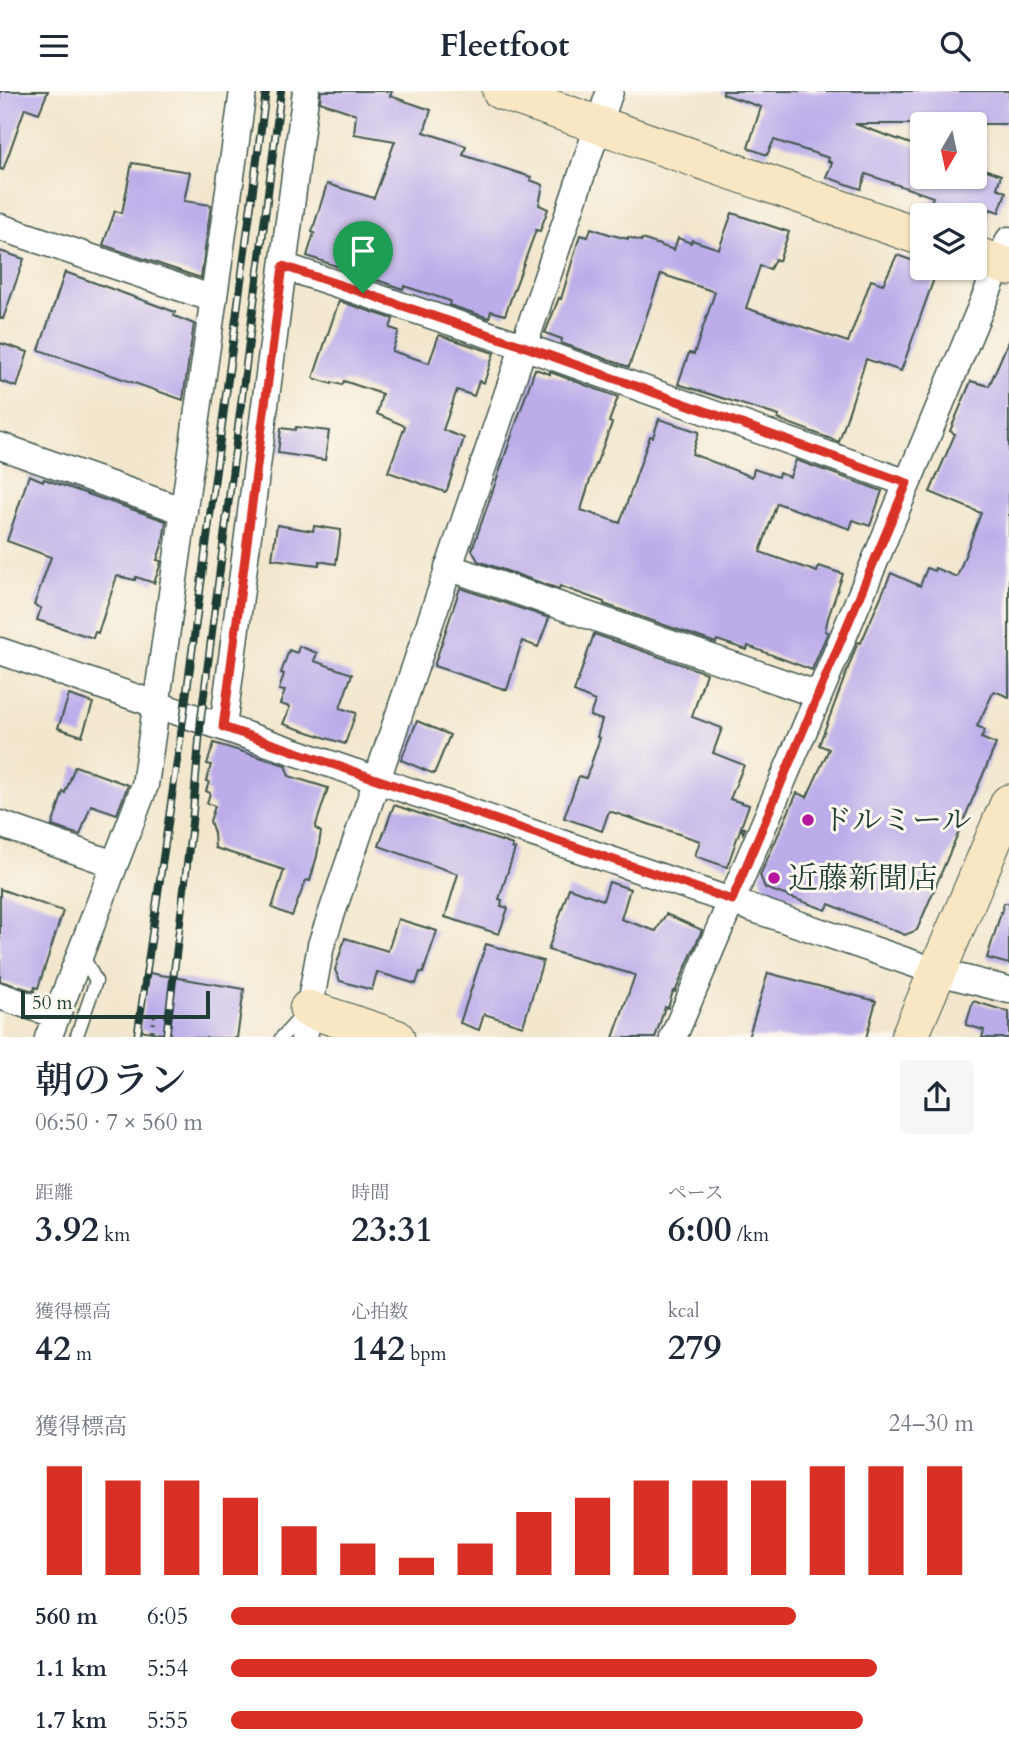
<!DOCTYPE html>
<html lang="ja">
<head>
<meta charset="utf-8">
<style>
	body { margin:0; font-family:Cardo,"Noto Serif JP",serif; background:#f6f6f7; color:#1f2937; height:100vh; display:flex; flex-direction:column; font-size:26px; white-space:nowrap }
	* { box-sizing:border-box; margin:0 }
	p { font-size:23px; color:#747a83 }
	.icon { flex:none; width:38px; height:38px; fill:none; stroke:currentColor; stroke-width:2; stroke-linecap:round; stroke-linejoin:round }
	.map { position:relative; height:946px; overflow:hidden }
	.sheet { display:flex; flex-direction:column; background:#fff; flex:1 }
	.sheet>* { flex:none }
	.needle { width:46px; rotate:189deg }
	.tools { position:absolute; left:910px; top:21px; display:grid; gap:14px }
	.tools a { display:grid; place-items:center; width:77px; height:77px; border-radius:7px; background:#fff; box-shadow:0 2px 5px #0004; font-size:35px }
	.scale { position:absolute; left:21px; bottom:18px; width:189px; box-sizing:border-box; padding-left:7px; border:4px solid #1f3d34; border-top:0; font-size:19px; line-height:24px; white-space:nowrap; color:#1f3d34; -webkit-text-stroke:5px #fbf7ec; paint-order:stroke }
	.pin { position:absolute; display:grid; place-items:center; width:60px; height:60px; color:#fff; margin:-72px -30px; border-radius:50% 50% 50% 0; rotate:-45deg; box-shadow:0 0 7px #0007 }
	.pin .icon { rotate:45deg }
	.round { display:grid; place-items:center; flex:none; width:74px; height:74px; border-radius:7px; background:#f6f6f7 }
	.headline { display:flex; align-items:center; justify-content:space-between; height:119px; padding:0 35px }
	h1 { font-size:38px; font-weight:600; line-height:52px }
	.stats { display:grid; grid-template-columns:repeat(3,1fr); gap:10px; height:119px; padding:7px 35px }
	.stats div { display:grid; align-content:center }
	.stats b { font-size:35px; font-weight:600 }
	.stats small { font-size:19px; font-weight:400 }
	.stats p { font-size:19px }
	.chart { height:196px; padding:14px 35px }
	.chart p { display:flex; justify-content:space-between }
	.chart svg { width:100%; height:126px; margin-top:7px; stroke:#d93025; stroke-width:6 }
	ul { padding:0 35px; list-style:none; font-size:23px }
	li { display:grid; grid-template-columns:112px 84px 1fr; align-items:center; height:52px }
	li i { height:18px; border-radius:9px; background:#d93025 }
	header { display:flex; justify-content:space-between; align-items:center; height:91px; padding:0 35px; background:#fff; font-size:32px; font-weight:600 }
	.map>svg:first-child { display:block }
	.building { fill:#bcadea }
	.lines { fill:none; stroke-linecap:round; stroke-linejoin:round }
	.lane-casing { stroke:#3f564b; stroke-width:15 }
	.street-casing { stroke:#3f564b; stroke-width:29 }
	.secondary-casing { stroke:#3f564b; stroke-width:39 }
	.path { stroke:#3f564b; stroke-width:4.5; stroke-dasharray:2 5; stroke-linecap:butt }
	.lane { stroke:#fff; stroke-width:12 }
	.street { stroke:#fff; stroke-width:26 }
	.secondary { stroke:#f9e7c3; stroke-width:37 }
	.rail-casing { stroke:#1f3d34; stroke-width:8 }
	.rail { stroke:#fbf7ec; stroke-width:5; stroke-dasharray:16; stroke-linecap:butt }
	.route-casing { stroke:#fff; stroke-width:14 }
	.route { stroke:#d93025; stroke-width:9 }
	.poi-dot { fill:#b5179e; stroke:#fbf7ec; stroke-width:2.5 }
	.labels { text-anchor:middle; stroke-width:6; stroke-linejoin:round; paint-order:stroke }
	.poi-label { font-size:30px; fill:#1f3d34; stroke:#fbf7ec; text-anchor:start }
</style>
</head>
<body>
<header><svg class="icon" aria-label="menu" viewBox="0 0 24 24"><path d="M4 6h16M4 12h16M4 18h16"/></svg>Fleetfoot<svg class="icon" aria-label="search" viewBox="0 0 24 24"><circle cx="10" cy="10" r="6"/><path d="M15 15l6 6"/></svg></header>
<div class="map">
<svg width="1009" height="947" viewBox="0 0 1009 947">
	<rect width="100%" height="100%" fill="#fbf7ec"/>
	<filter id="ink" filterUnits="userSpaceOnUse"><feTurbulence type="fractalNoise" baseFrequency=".0143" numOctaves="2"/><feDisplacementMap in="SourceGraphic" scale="14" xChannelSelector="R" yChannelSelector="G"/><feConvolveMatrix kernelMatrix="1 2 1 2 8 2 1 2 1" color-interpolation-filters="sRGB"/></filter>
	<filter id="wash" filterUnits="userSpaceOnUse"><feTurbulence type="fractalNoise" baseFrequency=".00686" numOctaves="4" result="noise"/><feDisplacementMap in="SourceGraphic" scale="28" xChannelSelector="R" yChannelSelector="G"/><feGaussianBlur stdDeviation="1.57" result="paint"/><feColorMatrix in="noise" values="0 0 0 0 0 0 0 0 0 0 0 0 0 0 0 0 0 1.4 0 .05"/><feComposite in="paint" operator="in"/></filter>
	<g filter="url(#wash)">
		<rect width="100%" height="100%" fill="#f2e7cd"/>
		<g id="blocks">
			<path class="building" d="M 0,0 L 48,0 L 39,22 L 25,17 L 3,79 L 0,78 Z
				M 321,0 L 392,0 L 390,5 L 431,19 L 424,41 L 466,55 L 463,64 L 531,86 L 530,89 L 543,94 L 539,114 L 548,118 L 540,140 L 536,139 L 505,224 L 491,220 L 489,227 L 449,214 L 450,210 L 404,195 L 403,198 L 307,165 L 314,142 L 312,141 L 327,93 L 374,107 L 395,50 L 354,43 L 356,23 L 320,11 Z
				M 723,0 L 1009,0 L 1009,33 L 855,33 L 922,57 L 922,86 L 975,86 L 975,75 L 1001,84 L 997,97 L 1006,101 L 999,121 L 990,118 L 987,125 L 981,121 L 978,129 L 975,128 L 975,124 L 963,124 L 930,113 L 933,106 L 866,83 L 861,98 L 826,86 L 832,72 L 828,70 L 829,67 L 774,49 L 767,64 L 748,57 L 761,16 L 723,3 Z
				M 132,72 L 190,81 L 184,110 L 211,114 L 201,187 L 103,154 L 115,120 L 122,122 Z
				M 732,122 L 789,141 L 779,170 L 775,168 L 770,178 L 760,175 L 746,217 L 848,251 L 871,189 L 883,193 L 897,164 L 922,173 L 922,177 L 937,179 L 901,280 L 866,268 L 839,351 L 778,328 L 779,325 L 678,293 L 689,262 L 694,263 L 715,201 L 661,183 L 629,276 L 561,252 L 562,248 L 545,242 L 559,207 L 561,208 L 580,144 L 588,146 L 591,137 L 612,144 L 628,148 L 628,146 L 641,150 L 642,148 L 674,159 L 678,147 L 691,152 L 692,149 L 719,158 Z
				M 0,160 L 24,168 L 3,228 L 0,227 Z
				M 65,181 L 175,221 L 174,225 L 194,233 L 183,309 L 39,259 Z
				M 339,210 L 393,228 L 390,237 L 399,240 L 392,260 L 429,272 L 439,244 L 494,262 L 484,292 L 479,290 L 474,305 L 457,299 L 443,339 L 464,347 L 447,399 L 445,401 L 388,381 L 405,335 L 377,323 L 382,303 L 344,290 L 342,294 L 332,291 L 332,293 L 313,287 Z
				M 1009,249 L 1009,606 L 994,600 L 977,635 L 985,639 L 981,647 L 996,653 L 917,839 L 905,844 L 829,813 L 826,819 L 765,797 L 760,784 L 797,702 L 807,706 L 829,658 L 819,654 L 858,551 L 861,552 L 891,482 L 920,495 L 927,477 L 934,480 L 935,477 L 957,486 L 981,422 L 930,401 L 955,343 L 950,340 L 971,290 L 989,295 Z
				M 0,252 L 28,261 L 17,296 L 0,290 Z
				M 535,278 L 550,283 L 550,281 L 618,306 L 609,331 L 612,332 L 590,389 L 581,419 L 620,432 L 650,345 L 653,346 L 659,328 L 699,341 L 692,363 L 752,386 L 754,378 L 778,386 L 779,382 L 790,386 L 796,369 L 882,400 L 870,435 L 853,429 L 850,438 L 777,412 L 760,461 L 817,481 L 819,475 L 843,483 L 828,527 L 825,540 L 828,541 L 812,579 L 748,555 L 747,559 L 717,549 L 716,552 L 604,513 L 604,511 L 560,495 L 559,498 L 478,470 L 472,459 Z
				M 296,336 L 329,340 L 325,369 L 278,362 L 281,337 L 295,339 Z
				M 29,384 L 43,390 L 44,388 L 166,430 L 163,451 L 157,469 L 161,470 L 160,475 L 154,492 L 136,486 L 135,489 L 117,485 L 98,542 L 95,541 L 93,547 L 37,529 L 41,517 L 34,514 L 51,466 L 7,450 Z
				M 277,434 L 313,440 L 314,435 L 341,439 L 336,473 L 319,470 L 319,474 L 272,468 Z
				M 460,497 L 549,527 L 538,556 L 522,550 L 507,599 L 434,575 Z
				M 594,543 L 706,582 L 692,626 L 722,637 L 713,662 L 744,674 L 730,708 L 749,714 L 741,736 L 745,737 L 743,742 L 741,736 L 727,776 L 695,765 L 700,750 L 609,720 L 602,740 L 564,727 L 579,685 L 586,687 L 600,647 L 597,646 L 602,629 L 590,625 L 595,610 L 574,601 Z
				M 299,555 L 317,562 L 314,570 L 352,583 L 340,617 L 356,622 L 345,653 L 283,633 L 290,616 L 280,613 L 285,600 L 279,599 L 284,583 L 281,582 L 289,559 L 297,562 Z
				M 69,604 L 93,612 L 82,645 L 58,637 Z
				M 417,630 L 450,644 L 434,683 L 401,669 Z
				M 214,652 L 285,674 L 289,685 L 328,697 L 315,737 L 321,741 L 317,765 L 310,790 L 306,789 L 292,825 L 272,817 L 284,779 L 215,757 L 214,742 L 210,730 L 215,715 L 207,712 L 210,702 L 206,700 L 209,691 L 206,690 L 211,674 L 207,673 Z
				M 75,675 L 128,694 L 117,723 L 91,714 L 80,744 L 52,735 L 63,701 L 65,702 Z
				M 394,714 L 513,754 L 512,757 L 515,758 L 499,808 L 502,809 L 501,815 L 508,817 L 499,843 L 445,826 L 458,783 L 379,755 Z
				M 609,791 L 630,798 L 621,828 L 656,840 L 666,823 L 702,839 L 675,901 L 673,900 L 668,917 L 665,916 L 655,947 L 613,947 L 635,884 L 548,859 L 569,797 L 603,809 Z
				M 0,798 L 63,820 L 38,897 L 35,896 L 34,900 L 0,890 Z
				M 1004,812 L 1009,812 L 1009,873 L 987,867 Z
				M 398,828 L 437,840 L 423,882 L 420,881 L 416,893 L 377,881 L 372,899 L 340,890 L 335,879 L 345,847 L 388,860 Z
				M 486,853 L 543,870 L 523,935 L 484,923 L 479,939 L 460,932 Z
				M 149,882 L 244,898 L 237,947 L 187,947 L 140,939 Z
				M 768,882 L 876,910 L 866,947 L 748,947 Z
				M 973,910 L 1009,921 L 1009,947 L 982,947 L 984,939 L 966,934 Z"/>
		</g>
	</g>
	<g filter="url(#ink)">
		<use href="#blocks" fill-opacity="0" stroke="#3f564b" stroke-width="2"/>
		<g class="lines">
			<defs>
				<path id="lane" d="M 76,947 L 96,890 L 82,863
					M 281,947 L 303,923"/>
				<path id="street" d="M 0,136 L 214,208
					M 283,175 L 523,255 L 907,392
					M 0,355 L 184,420
					M 448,476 L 819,604
					M 0,560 L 938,881 L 1009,899
					M 223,636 L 306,0
					M 0,733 L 114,773
					M 0,905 L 56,924
					M 48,947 L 145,694 L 243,0
					M 304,947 L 321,854 L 610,0
					M 673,947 L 819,604 L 1009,149"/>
				<path id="secondary" d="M 501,0 L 922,146
					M 975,164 L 1009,176
					M 308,918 L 396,947
					M 909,947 L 1009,712"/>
			</defs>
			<use href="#lane" class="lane-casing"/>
			<use href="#street" class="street-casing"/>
			<use href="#secondary" class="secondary-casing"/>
			<path class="path" d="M 151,947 L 154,922
				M 194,947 L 194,942"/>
			<use href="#lane" class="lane"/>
			<use href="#street" class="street"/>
			<use href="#secondary" class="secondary"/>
			<defs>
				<path id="rail" d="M 137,947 L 184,622 L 266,0
					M 166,947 L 192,732 L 201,627 L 281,0"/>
			</defs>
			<use href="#rail" class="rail-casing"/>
			<use href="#rail" class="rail"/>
		</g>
	</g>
	<g class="lines" filter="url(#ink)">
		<defs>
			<path id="route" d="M 283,175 L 523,255 L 907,392 L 732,809 L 223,636 Z"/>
		</defs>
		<use href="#route" class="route-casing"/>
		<use href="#route" class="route"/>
	</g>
	<g class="poi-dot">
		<circle cx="808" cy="729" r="7"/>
		<circle cx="774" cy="787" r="7"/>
	</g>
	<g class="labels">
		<g class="poi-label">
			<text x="822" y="739">ドルミール</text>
			<text x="788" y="797">近藤新聞店</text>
		</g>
	</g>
</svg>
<div class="tools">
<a><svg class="needle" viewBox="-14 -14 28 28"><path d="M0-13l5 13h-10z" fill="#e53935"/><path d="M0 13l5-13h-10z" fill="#747a83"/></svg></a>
<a><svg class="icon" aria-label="layers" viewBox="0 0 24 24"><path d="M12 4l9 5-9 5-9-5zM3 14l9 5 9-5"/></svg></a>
</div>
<div class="scale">50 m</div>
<div class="pin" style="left:363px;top:202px;background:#1e9e55"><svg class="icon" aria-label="arrive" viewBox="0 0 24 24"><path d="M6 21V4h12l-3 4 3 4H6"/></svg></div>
</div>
<section class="sheet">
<div class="headline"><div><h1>朝のラン</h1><p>06:50 · 7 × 560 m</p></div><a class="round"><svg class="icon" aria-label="share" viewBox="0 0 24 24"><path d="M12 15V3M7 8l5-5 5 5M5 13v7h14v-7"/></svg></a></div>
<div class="stats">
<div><p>距離</p><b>3.92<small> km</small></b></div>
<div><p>時間</p><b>23:31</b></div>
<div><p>ペース</p><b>6:00<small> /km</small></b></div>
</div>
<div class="stats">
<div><p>獲得標高</p><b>42<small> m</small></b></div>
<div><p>心拍数</p><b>142<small> bpm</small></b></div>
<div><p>kcal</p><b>279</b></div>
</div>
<div class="chart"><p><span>獲得標高</span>24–30 m</p>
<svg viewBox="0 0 160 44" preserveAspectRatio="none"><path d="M5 44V6M15 44V11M25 44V11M35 44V17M45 44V27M55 44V33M65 44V38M75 44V33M85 44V22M95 44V17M105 44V11M115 44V11M125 44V11M135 44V6M145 44V6M155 44V6"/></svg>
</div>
<ul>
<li><b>560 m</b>6:05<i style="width:76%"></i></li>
<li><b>1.1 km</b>5:54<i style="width:87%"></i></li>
<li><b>1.7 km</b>5:55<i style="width:85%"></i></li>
</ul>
</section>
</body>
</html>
